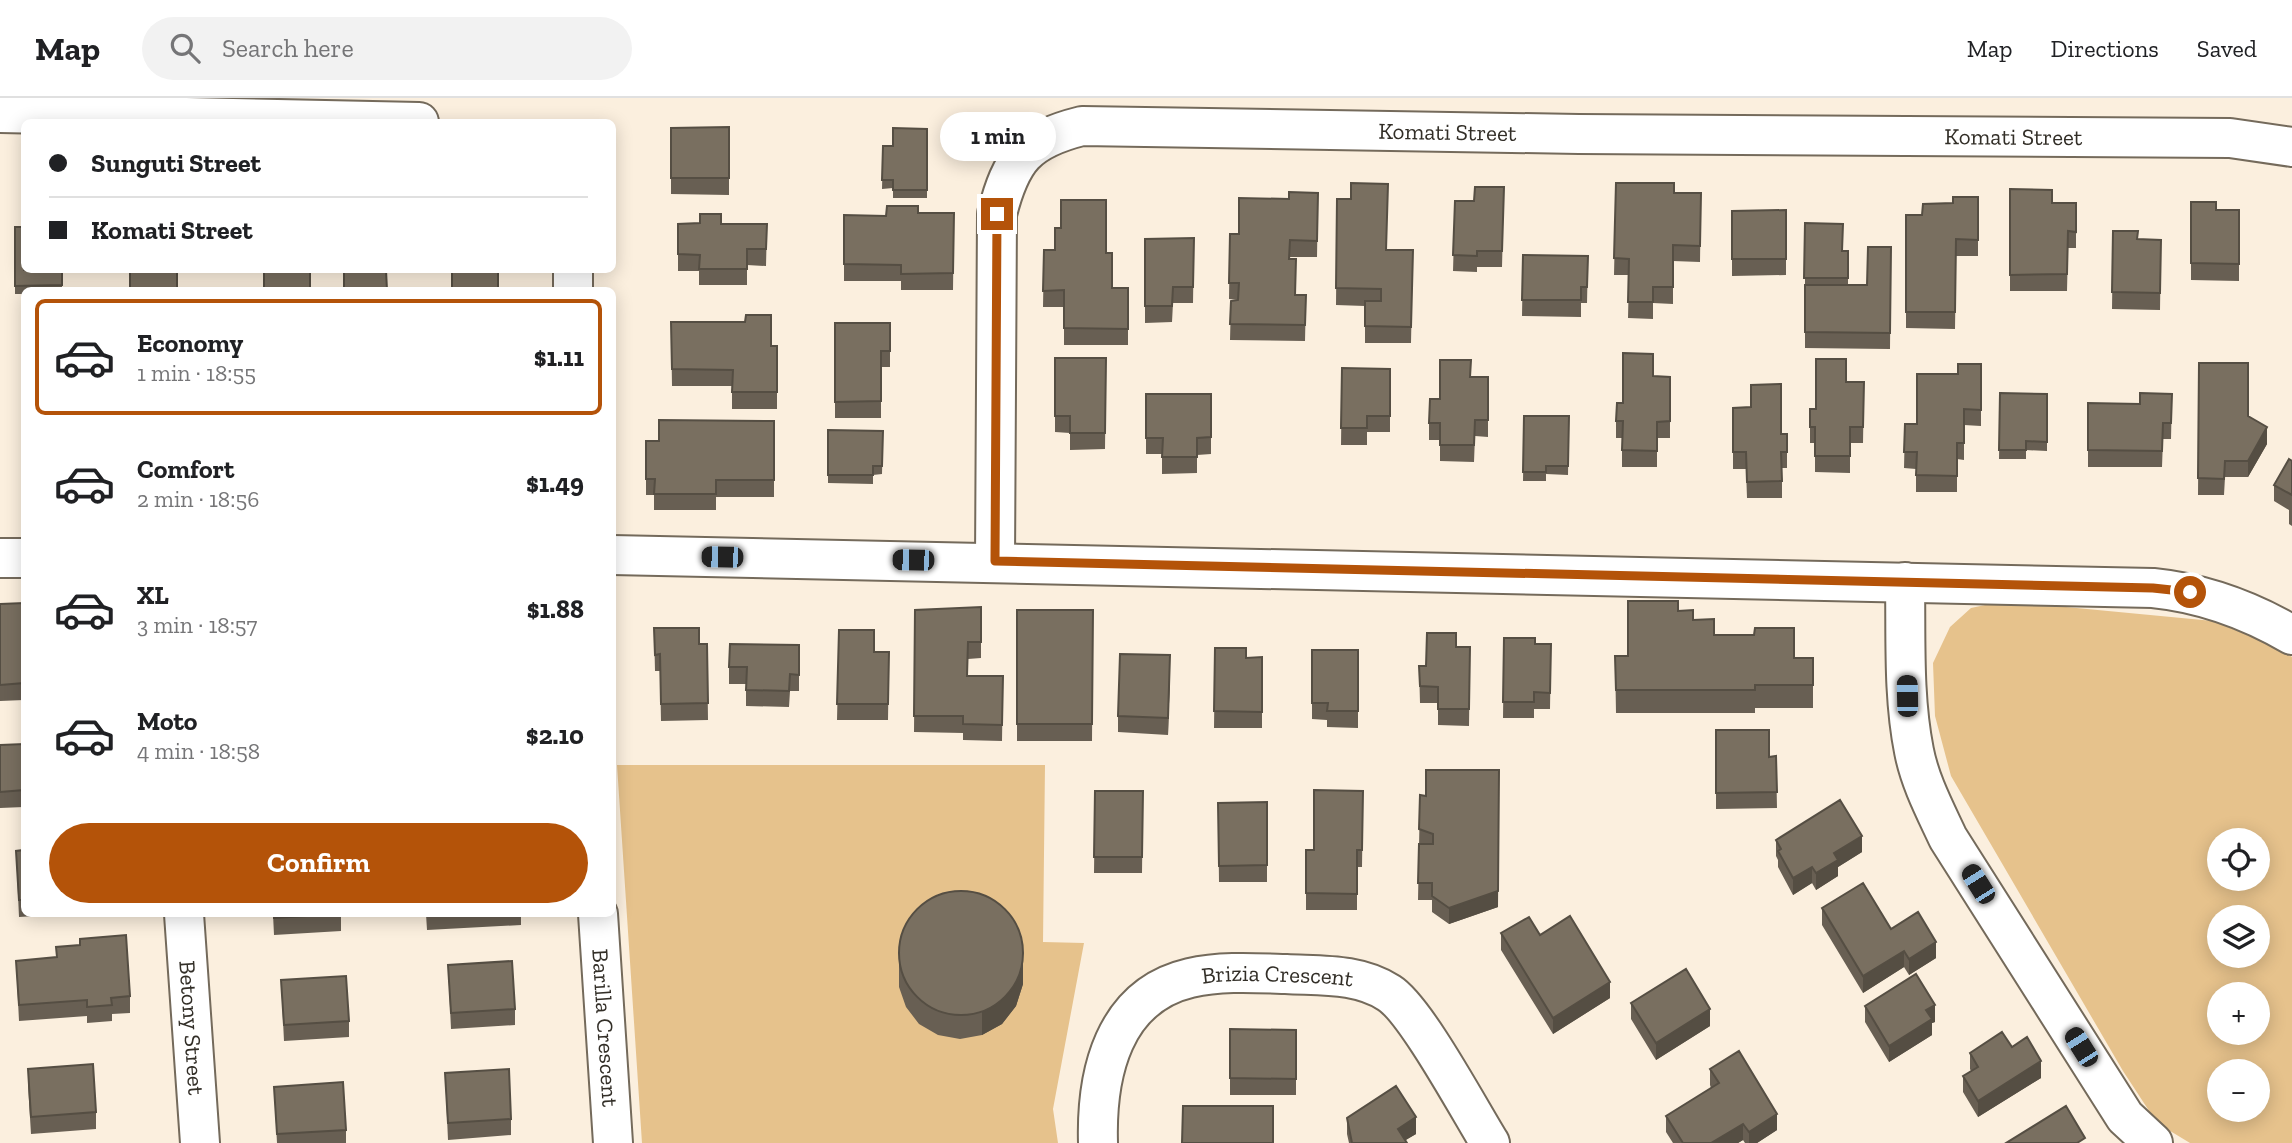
<!DOCTYPE html>
<html lang="en">
<head>
<meta charset="utf-8">
<style>
	:root { --surface:#fff; --page:#f2f2f2; --text:#202124; --muted:#757577; --line:#e0e0e0; --accent:#b45309 }
	body { margin:0; font-family:"Zilla Slab",serif; background:var(--page); color:var(--text); height:100vh; display:flex; flex-direction:column; font-size:26px; white-space:nowrap }
	* { box-sizing:border-box; margin:0 }
	p { font-size:23px; color:var(--muted) }
	.icon { flex:none; width:38px; height:38px; fill:none; stroke:currentColor; stroke-width:2; stroke-linecap:round; stroke-linejoin:round }
	.map { position:relative; flex:1; overflow:hidden }
	.details { position:absolute; left:21px; top:189px; width:595px; height:630px; display:flex; flex-direction:column; background:var(--surface); border-radius:10px; box-shadow:0 4px 18px #0003 }
	.details>* { flex:none }
	.banner { position:absolute; left:21px; top:21px; width:595px; height:154px; border-radius:10px; box-shadow:0 4px 18px #0003; display:grid; align-content:center; height:154px; padding:0 28px; background:var(--surface) }
	.fabs { position:absolute; left:2207px; top:730px; display:grid; gap:14px }
	.fabs a { display:grid; place-items:center; width:63px; height:63px; border-radius:50%; background:var(--surface); box-shadow:0 4px 18px #0003; font-size:35px }
	.end { position:absolute; width:32px; height:32px; margin:-16px; border:9px solid #b45309; background:#fff; box-shadow:0 0 0 4px #fff }
	.from { border-radius:50% }
	.bubble { position:absolute; height:49px; border-radius:24px; background:var(--surface); box-shadow:0 4px 18px #0003; font-size:23px; font-weight:700; line-height:49px; text-align:center }
	.car { position:absolute; width:21px; height:42px; margin:-21px -10px; border-radius:9px; box-shadow:0 0 5px 2px #0007; background:linear-gradient(#222 24%,#8ab4d8 0 40%,#222 0 76%,#8ab4d8 0 86%,#222 0) }
	.banner b { display:flex; align-items:center; gap:24px; height:66px; font-size:26px }
	.banner b+b { border-top:2px solid var(--line) }
	.banner i { width:18px; height:18px; background:var(--text) }
	ul { padding:12px 0 0; list-style:none }
	li { display:flex; align-items:center; gap:21px; height:116px; margin:0 14px 10px; padding:0 14px; border:4px solid transparent; border-radius:10px }
	li div { flex:1 }
	li b { display:block; font-size:26px }
	li em { font-style:normal; font-weight:700 }
	li.selected { border-color:var(--accent) }
	li>.icon { width:63px; height:63px; stroke-width:1.5 }
	.primary-button { display:flex; gap:14px; margin-top:auto; padding:14px 28px }
	.primary-button a { flex:1; height:80px; border-radius:42px; background:var(--accent); color:#fff; font-size:28px; font-weight:700; line-height:80px; text-align:center }
	header { display:flex; align-items:center; gap:42px; box-sizing:border-box; height:98px; padding:0 35px; background:var(--surface); border-bottom:2px solid var(--line) }
	header strong { font-size:33px }
	nav { display:flex; gap:38px; margin-inline-start:auto; font-size:24px }
	.search { width:490px; height:63px; background:var(--page); display:flex; align-items:center; gap:18px; box-sizing:border-box; padding:0 24px; border-radius:38px; color:var(--muted); font-size:26px }
	.map>svg:first-child { display:block }
	.green { fill:#e6c28c; fill-rule:evenodd }
	.lines { fill:none; stroke-linecap:round; stroke-linejoin:round }
	.minor-casing { stroke:#746a5b; stroke-width:42 }
	.minor { stroke:#fff; stroke-width:38 }
	.wall { fill:#685f53 }
	.shaded-wall { fill:#554e43 }
	.building { fill:#796f60; stroke:#554e43; stroke-width:2 }
	.route { stroke:#b45309; stroke-width:9 }
	.labels { text-anchor:middle; stroke-width:7; stroke-linejoin:round; paint-order:stroke }
	.street-label { font-size:23px; fill:#322e27; stroke:#fbefde }
</style>
</head>
<body>
<header>
<strong>Map</strong>
<div class="search"><svg class="icon" aria-label="search" viewBox="0 0 24 24"><circle cx="10" cy="10" r="6"/><path d="M15 15l6 6"/></svg>Search here</div>
<nav><a>Map</a><a>Directions</a><a>Saved</a></nav>
</header>
<div class="map">
<svg width="2292" height="1045" viewBox="0 0 2292 1045">
	<rect width="100%" height="100%" fill="#fbefde"/>
	<path class="green" d="M2004,503L2213,523L2275,548L2292,559V1045H2190L2157,1025L2123,973L1951,678L1935,618L1933,565L1950,529L1971,510ZM2219,742H2258V780H2219ZM2219,819H2258V858H2219ZM2219,896H2258V934H2219ZM2219,973H2258V1012H2219Z
		M617,667H1045L1043,844L1084,845L1053,1011L1058,1045H642Z"/>
	<g class="lines">
		<defs>
			<g id="minor">
				<path d="M0,15L419,24"/>
				<path d="M573,172V192"/>
				<path d="M612,457L2153,490C2203,495 2249,512 2292,537"/>
				<path d="M0,460H24"/>
				<path id="s1" d="M995,463L997,116C1011,61 1026,42 1082,28L1579,36L2230,40L2292,49"/>
				<path d="M1905,484C1906,540 1903,598 1914,653C1920,684 1935,712 1948,740L2125,1019L2153,1045"/>
				<path id="s2" d="M184,816L200,1045"/>
				<path id="s3" d="M598,816L613,1045"/>
				<path id="s4" d="M1098,1045C1096,976 1113,898 1190,880C1221,873 1254,875 1286,876C1321,878 1358,875 1389,895C1416,912 1470,1013 1490,1045"/>
			</g>
		</defs>
		<use href="#minor" class="minor-casing"/>
		<use href="#minor" class="minor"/>
	</g>
	<path class="wall" d="M729,29V97L671,96V30Z
		M927,31V100H893V90L882,91L883,48H893Z
		M1616,85L1674,95H1701L1700,164L1673,163V206L1653,205V221L1628,220L1629,177H1614Z
		M1504,89L1502,169H1477V174L1453,173L1455,103H1474Z
		M2010,91L2052,105H2076V150H2068L2067,193H2010Z
		M1318,95L1317,159H1290L1295,197H1306L1305,243L1230,242L1231,203L1238,202L1229,201L1230,136H1239L1289,101Z
		M1978,99V158H1956L1955,231L1906,230V117H1922L1953,105Z
		M1337,101L1387,152H1413L1411,245H1365V208L1336,207Z
		M2191,104L2216,112H2239V183L2191,182Z
		M1786,112V177L1732,178V113Z
		M918,115H954L953,192H901V183H844V117L886,118Z
		M700,125L767,126L766,168L747,167V187H699V173H678V126Z
		M1805,125L1842,153H1848V187H1867L1891,149L1890,251L1805,250Z
		M15,129L62,172V192H24V196H15Z
		M2113,133L2138,141L2161,142L2160,212L2112,211Z
		M1194,140L1193,205H1173L1172,224L1145,225V141Z
		M1044,152L1106,155L1112,190H1128V247H1064V209H1043Z
		M1523,157L1588,158L1587,205H1581V219L1522,218Z
		M671,224L771,248H777V311H732V288H672Z
		M835,225H890V269H881V320H835Z
		M1055,260H1106L1105,351L1070,352V335L1055,334Z
		M2199,265L2248,318L2267,346L2248,379H2225L2224,397H2198Z
		M1981,266V328L1964,327V362L1957,361V394H1916V371L1904,370L1905,326H1917L1958,276Z
		M1342,270L1390,271V334H1367V347H1341Z
		M1653,278L1670,279V340H1657V369H1622V340H1616V323L1623,305Z
		M1471,279H1488V339L1475,338L1474,364L1440,363V342H1429V325L1440,301Z
		M1846,284H1864L1863,345H1850V375L1815,374V345H1810V329L1816,311Z
		M2000,295L2047,296V353L2026,352V361H1999Z
		M1146,296H1211V356L1197,357V375L1162,376V356H1146Z
		M2172,296L2171,341H2163L2162,369H2088V305L2140,306Z
		M1733,310L1781,336H1787V370H1782V400H1747L1746,371H1733Z
		M1524,318H1569L1568,377L1546,376V383H1523Z
		M774,323V399H716V412H654V397H646V343H659Z
		M828,332L883,333L882,376L873,377V386L828,385Z
		M2292,363V428L2289,426V412L2274,403V387Z
		M24,505V602L0,603V506Z
		M981,509V560L968,561V578H1003L1002,643L963,642V635L914,634L915,512Z
		M1017,512H1093L1092,643H1017Z
		M1678,513L1714,537L1794,560H1813V610H1755V615H1616L1615,558H1628Z
		M654,530L699,546H707L708,622L661,623L660,573H655Z
		M839,532L874,554H889L888,622H837Z
		M1504,540L1535,546H1551L1550,611H1534V620H1503Z
		M799,547V593H790L789,609L746,608V586H729V569Z
		M1456,549H1470L1469,628L1438,627V605H1420L1419,568H1426Z
		M1215,550L1246,560L1262,559V630H1214Z
		M1312,552H1358V630L1327,629V622L1312,621Z
		M1170,574L1168,637L1118,634V618Z
		M1716,632L1769,659L1776,658L1777,710L1716,711Z
		M24,646V709L0,710V647Z
		M1095,693H1143L1142,775H1094Z
		M1363,693L1362,769H1357V812H1306V752H1314Z
		M1420,697L1498,809L1449,826L1432,814V802H1418Z
		M1267,704V784H1219L1218,705Z
		M1776,742L1862,754L1838,769V778L1816,792L1812,785L1793,797L1778,769V762L1776,758Z
		M24,752V816H67L19,819L16,753Z
		M1822,810L1936,860L1909,877L1904,869L1863,895L1822,827Z
		M273,816H341V833L274,837Z
		M426,816H521V827L427,832Z
		M1501,835L1540,837L1610,900L1553,936L1501,852Z
		M56,849L130,898V915L112,916V923L87,925V918L19,923L16,863L56,860Z
		M899,866L1023,886L1016,908L1002,926L982,937L960,941L938,937L919,926L906,909L899,889Z
		M448,867L515,911V927L451,931Z
		M281,882L349,923V939L284,943Z
		M1631,905L1710,928L1656,962L1631,921Z
		M1865,908L1935,924L1932,925V937L1889,964L1865,924Z
		M1230,931L1296,932V997H1230Z
		M2012,949L2041,980L1978,1019L1963,994V978L1971,973L1970,971V955Z
		M28,971L96,1014V1031L31,1036L28,987Z
		M1710,971L1777,1032L1757,1045H1745L1743,1042L1738,1045H1673L1666,1034V1018L1711,990L1710,987Z
		M445,975L511,1021V1037L448,1042Z
		M274,989L346,1032V1045H277Z
		M1347,1020L1416,1036L1405,1042L1407,1045H1349L1347,1036Z"/>
	<path class="shaded-wall" d="M2267,329V346L2248,379V363Z
		M1170,557V574L1168,637V620Z
		M1499,689L1498,809L1449,826V810Z
		M1862,738V754L1838,769V778L1816,792V775L1834,755Z
		M1812,769V785L1793,797V780Z
		M1936,844V860L1909,877V861Z
		M1904,853V869L1863,895V878Z
		M1023,863V886L1016,908L1002,926L982,937V914Z
		M1610,884V900L1553,936V920Z
		M1935,907V924L1932,925V937L1889,964V948L1926,912Z
		M1710,911V928L1656,962V945Z
		M2041,963V980L1978,1019V1003Z
		M1777,1016V1032L1757,1045H1749V1034Z
		M1416,1019V1036L1401,1045L1398,1031Z
		M1743,1026V1042L1738,1045H1711Z"/>
	<path class="building" d="M729,29V80H671V30Z
		M893,30L927,31V92H893V82H882L883,48H893Z
		M1351,85L1388,86L1386,152H1413L1411,229L1365,228V203H1381V191L1336,190L1337,101H1351Z
		M1616,85H1674V95H1701L1700,148L1673,147V189H1653V204H1628L1629,161L1614,160Z
		M1475,89H1504L1502,153H1477V158L1453,157L1455,103H1474Z
		M2010,91L2052,92V105H2076V134L2068,133L2067,176L2010,177Z
		M1289,94L1318,95L1317,143L1290,142L1289,161H1296L1295,197H1306L1305,227L1230,226L1231,203L1238,202L1239,185H1229L1230,136H1239V100L1289,101Z
		M1953,99H1978V142L1956,141L1955,214H1906V117H1922L1923,106L1953,105Z
		M1061,102H1106V155H1112V190H1128V231L1064,230V192L1043,193L1044,152H1055V130H1061Z
		M2191,104H2216V112H2239V166L2191,165Z
		M887,108H918V115H954L953,175L901,176V167L844,166V117L886,118Z
		M1786,112V161H1732V113Z
		M700,116H721V126H767L766,151H747V171H699L700,157L678,156V126L700,125Z
		M1805,125L1843,126L1842,153H1848V180H1804Z
		M15,129H24V172H62V187L15,188Z
		M2113,133H2138L2137,141L2161,142L2160,195L2112,194Z
		M1194,140L1193,189H1173L1172,208H1145V141Z
		M1868,149H1891L1890,235L1805,234V187H1867Z
		M1523,157L1588,158L1587,189H1581V202H1522Z
		M130,172H177V192H130Z
		M264,172H310V192H264Z
		M344,172H386L387,192H344Z
		M452,172H498V192H452Z
		M746,217H771V248H777V294H732L733,272L672,271L671,224H745Z
		M835,225H890V253H881V303L835,304Z
		M1623,255L1653,256V278L1670,279V323L1657,324V353L1622,352L1623,323H1616L1617,305H1623Z
		M1055,260H1106L1105,335H1070V318H1055Z
		M1816,261H1846V284H1864L1863,329H1850V358H1815V329H1810V311H1816Z
		M1440,262H1471L1470,279H1488V322H1475L1474,347H1440V325H1429L1430,301H1440Z
		M2199,265H2248V318L2267,329L2248,363H2225L2224,381L2198,380Z
		M1958,266H1981V312L1964,311V345H1957V378L1916,377L1917,354H1904L1905,326H1917V276H1958Z
		M1342,270L1390,271V318H1367V330H1341Z
		M1781,286V336H1787V354H1781L1782,383L1747,384L1746,354H1733V310L1751,309V287Z
		M2000,295L2047,296V344L2026,343V352H1999Z
		M2140,295L2172,296L2171,325H2163L2162,353L2088,352V305L2140,306Z
		M1146,296H1211V339L1197,340V359H1162L1163,340H1146Z
		M1524,318H1569L1568,368H1546V374H1523Z
		M659,322L774,323V382H716V396H654L655,381H646V343H659Z
		M828,332L883,333L882,368H873V377H828Z
		M2289,361L2292,363V397L2274,387Z
		M1628,503H1678V513L1693,512V522L1714,521V537H1754L1755,530H1794V560H1813V587H1755V592H1616L1615,558H1628Z
		M24,505V585L0,587V506Z
		M981,509V544H968L967,578H1003L1002,627L963,626V618H914L915,512Z
		M1017,512H1093L1092,626H1017Z
		M654,530H699V546H707L708,605L661,606L660,556L655,557Z
		M839,532H874V554H889L888,606H837Z
		M1427,535H1456V549H1470L1469,611H1438V589L1420,588L1419,568H1426Z
		M1504,540H1535V546H1551L1550,595L1534,594V604H1503Z
		M730,546L799,547V577L790,576L789,593L746,592L747,569H729Z
		M1215,550H1246V560L1262,559V614L1214,613Z
		M1312,552H1358V613H1327L1328,605H1312Z
		M1120,556L1170,557L1168,620L1118,618Z
		M1716,632H1769V659L1776,658L1777,694L1716,695Z
		M24,646V692L0,694V647Z
		M1426,672H1499L1498,793L1449,810L1432,798V785H1418L1419,746H1433V736L1419,731L1420,697L1426,698Z
		M1314,692L1363,693L1362,752H1357V796L1306,795V752H1314Z
		M1095,693H1143L1142,759H1094Z
		M1840,702L1862,738L1834,755L1838,762L1816,775L1812,769L1793,780L1778,753L1781,751L1776,742Z
		M1267,704V767L1219,768L1218,705Z
		M24,752V802H19L16,753Z
		M1863,785L1891,831L1918,814L1936,844L1909,861L1904,853L1863,878L1822,810Z
		M899 855a62 62 0 1 1 124 0a62 62 0 1 1-124 0Z
		M274,816H341L274,820Z
		M1570,818L1610,884L1553,920L1501,835L1529,819L1540,837Z
		M126,837L130,898L111,900L112,907L87,909V902L19,907L16,863L57,859L56,849L80,847V841Z
		M512,863L515,911L451,915L448,867Z
		M1686,871L1710,911L1656,945L1631,905Z
		M1916,876L1935,907L1926,912L1932,921L1889,948L1865,908Z
		M346,878L349,923L284,927L281,882Z
		M1230,931L1296,932V981L1230,980Z
		M2002,934L2012,949L2027,939L2041,963L1978,1003L1963,978L1978,969L1970,955Z
		M1739,953L1777,1016L1749,1034L1743,1026L1711,1045H1683L1666,1018L1719,985L1710,971Z
		M93,966L96,1014L31,1019L28,971Z
		M509,971L511,1021L448,1025L445,975Z
		M343,984L346,1032L277,1036L274,989Z
		M1396,988L1416,1019L1398,1031L1407,1045H1352L1347,1020Z
		M1183,1008H1273V1045H1182Z
		M2066,1008L2085,1040L2077,1045H2006Z"/>
	<g class="lines">
		<path class="route" d="M997,116L995,463L2153,490L2190,494"/>
	</g>
	<g class="labels">
		<g class="street-label">
			<text dy="8" stroke="none"><textPath href="#s1" startOffset="844">Komati Street</textPath></text>
			<text dy="8" stroke="none"><textPath href="#s1" startOffset="1410">Komati Street</textPath></text>
			<text dy="8" stroke="none"><textPath href="#s4" startOffset="294">Brizia Crescent</textPath></text>
			<text dy="8" stroke="none"><textPath href="#s2" startOffset="114">Betony Street</textPath></text>
			<text dy="8" stroke="none"><textPath href="#s3" startOffset="114">Barilla Crescent</textPath></text>
		</g>
	</g>
</svg>
<div class="fabs">
<a><svg class="icon" aria-label="locate" viewBox="0 0 24 24"><circle cx="12" cy="12" r="6"/><path d="M12 2v4M12 18v4M2 12h4M18 12h4"/></svg></a>
<a><svg class="icon" aria-label="layers" viewBox="0 0 24 24"><path d="M12 4l9 5-9 5-9-5zM3 14l9 5 9-5"/></svg></a>
<a>+</a>
<a>−</a>
</div>
<i class="end from" style="left:2190px;top:494px"></i>
<i class="end" style="left:997px;top:116px"></i>
<div class="bubble" style="left:940px;top:14px;width:116px">1 min</div>
<i class="car" style="left:722px;top:459px;rotate:271deg"></i>
<i class="car" style="left:913px;top:462px;rotate:271deg"></i>
<i class="car" style="left:1907px;top:598px;rotate:359deg"></i>
<i class="car" style="left:1978px;top:786px;rotate:328deg"></i>
<i class="car" style="left:2081px;top:949px;rotate:328deg"></i>
<div class="banner">
<b><i class="from"></i>Sunguti Street</b>
<b><i></i>Komati Street</b>
</div>
<section class="details">
<ul>
<li class="selected"><svg class="icon" aria-label="car" viewBox="0 0 24 24"><path d="M5 17H2v-5l4-1 3-4h7l3 4 3 1v5h-3M9 17h6M6 11h13"/><circle cx="7" cy="17" r="2"/><circle cx="17" cy="17" r="2"/></svg><div><b>Economy</b><p>1 min · 18:55</p></div><em>$1.11</em></li>
<li><svg class="icon" aria-label="car" viewBox="0 0 24 24"><path d="M5 17H2v-5l4-1 3-4h7l3 4 3 1v5h-3M9 17h6M6 11h13"/><circle cx="7" cy="17" r="2"/><circle cx="17" cy="17" r="2"/></svg><div><b>Comfort</b><p>2 min · 18:56</p></div><em>$1.49</em></li>
<li><svg class="icon" aria-label="car" viewBox="0 0 24 24"><path d="M5 17H2v-5l4-1 3-4h7l3 4 3 1v5h-3M9 17h6M6 11h13"/><circle cx="7" cy="17" r="2"/><circle cx="17" cy="17" r="2"/></svg><div><b>XL</b><p>3 min · 18:57</p></div><em>$1.88</em></li>
<li><svg class="icon" aria-label="car" viewBox="0 0 24 24"><path d="M5 17H2v-5l4-1 3-4h7l3 4 3 1v5h-3M9 17h6M6 11h13"/><circle cx="7" cy="17" r="2"/><circle cx="17" cy="17" r="2"/></svg><div><b>Moto</b><p>4 min · 18:58</p></div><em>$2.10</em></li>
</ul>
<div class="primary-button"><a>Confirm</a></div>
</section>
</div>
</body>
</html>
